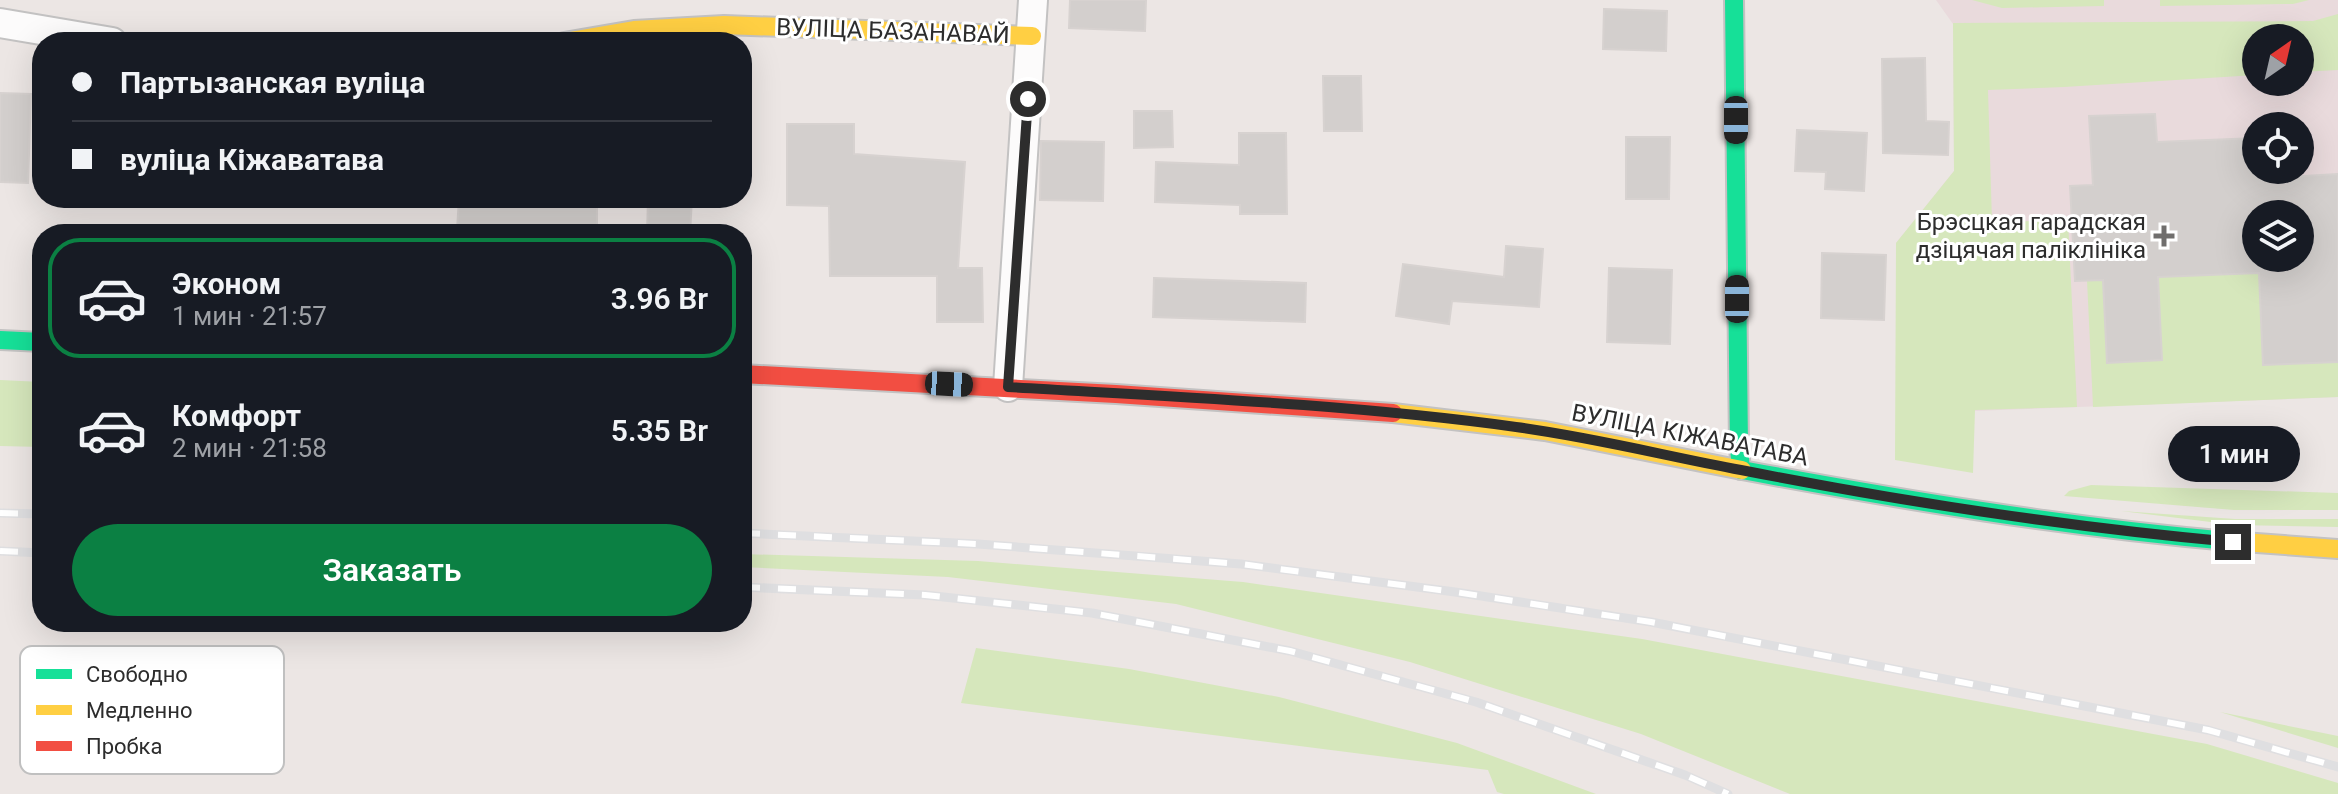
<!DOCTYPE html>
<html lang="ru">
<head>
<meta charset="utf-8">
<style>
	:root { --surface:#171b24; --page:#20242c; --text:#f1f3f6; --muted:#9ea1a6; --line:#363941; --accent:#0b8043 }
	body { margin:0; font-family:Roboto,sans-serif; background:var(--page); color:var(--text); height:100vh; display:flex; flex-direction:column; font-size:30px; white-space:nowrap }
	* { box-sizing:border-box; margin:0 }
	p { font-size:26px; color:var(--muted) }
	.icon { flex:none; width:44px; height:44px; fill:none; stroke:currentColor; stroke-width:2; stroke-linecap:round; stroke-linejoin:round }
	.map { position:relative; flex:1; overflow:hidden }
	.side { position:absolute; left:32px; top:224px; width:720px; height:408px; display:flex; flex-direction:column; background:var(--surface); border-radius:32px; box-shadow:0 8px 32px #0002 }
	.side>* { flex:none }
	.guide { position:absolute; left:32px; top:32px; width:720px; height:176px; border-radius:32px; box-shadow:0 8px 32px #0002; display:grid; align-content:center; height:176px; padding:0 40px; background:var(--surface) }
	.needle { width:52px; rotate:34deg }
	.controls { position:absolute; left:2242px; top:24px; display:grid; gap:16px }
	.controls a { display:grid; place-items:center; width:72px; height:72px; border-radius:50%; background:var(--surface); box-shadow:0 8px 32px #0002; font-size:40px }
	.end { position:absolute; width:36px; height:36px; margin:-18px; border:10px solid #2d2d2d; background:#fff; box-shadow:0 0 0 4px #fff }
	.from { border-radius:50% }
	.bubble { position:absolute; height:56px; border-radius:28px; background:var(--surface); box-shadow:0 8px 32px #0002; font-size:26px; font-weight:600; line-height:56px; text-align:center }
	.car { position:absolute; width:24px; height:48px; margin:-24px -12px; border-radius:10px; box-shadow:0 0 6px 2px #0007; background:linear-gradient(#222 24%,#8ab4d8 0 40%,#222 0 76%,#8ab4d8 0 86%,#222 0) }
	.guide b { display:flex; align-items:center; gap:28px; height:76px; font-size:30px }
	.guide b+b { border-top:2px solid var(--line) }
	.guide i { width:20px; height:20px; background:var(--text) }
	ul { padding:14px 0 0; list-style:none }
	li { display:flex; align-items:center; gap:24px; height:120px; margin:0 16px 12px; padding:0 24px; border:4px solid transparent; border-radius:32px }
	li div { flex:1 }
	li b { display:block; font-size:30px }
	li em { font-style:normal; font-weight:600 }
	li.on { border-color:var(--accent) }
	li>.icon { width:72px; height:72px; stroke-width:1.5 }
	.cta { display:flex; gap:16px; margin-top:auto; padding:16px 40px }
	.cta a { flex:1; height:92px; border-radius:48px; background:var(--accent); color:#fff; font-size:32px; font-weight:600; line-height:92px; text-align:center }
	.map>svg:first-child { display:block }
	.medical { fill:#e9dadc; fill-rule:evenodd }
	.green { fill:#d6e7bc }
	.building { fill:#d3cfcd; stroke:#d7d2d0; stroke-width:2; fill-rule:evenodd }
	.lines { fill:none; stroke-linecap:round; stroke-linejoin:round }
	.street-casing { stroke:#c3c2c2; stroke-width:32 }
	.fast-casing { stroke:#c3c2c2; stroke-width:22 }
	.slow-casing { stroke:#c3c2c2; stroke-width:22 }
	.jam-casing { stroke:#c3c2c2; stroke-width:22 }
	.street { stroke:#fcfbfb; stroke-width:28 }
	.fast { stroke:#16e098; stroke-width:18 }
	.slow { stroke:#ffcf43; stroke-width:18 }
	.jam { stroke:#f24e42; stroke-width:18 }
	.rail-casing { stroke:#dfdfe1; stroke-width:9 }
	.rail { stroke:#fff; stroke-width:6; stroke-dasharray:18; stroke-linecap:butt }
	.route { stroke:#2d2d2d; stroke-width:10 }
	.poi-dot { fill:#706e6d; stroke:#fff; stroke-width:3 }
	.labels { text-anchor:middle; stroke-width:6; stroke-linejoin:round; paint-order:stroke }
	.street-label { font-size:24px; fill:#2d2d2d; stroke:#fff }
	.poi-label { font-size:24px; fill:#2d2d2d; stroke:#fff; text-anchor:end }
	.key { fill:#fff; stroke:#c0c0c0; stroke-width:2 }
	.key-label { font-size:22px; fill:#2d2d2d }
</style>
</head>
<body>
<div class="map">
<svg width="2338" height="794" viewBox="0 0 2338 794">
	<rect width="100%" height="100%" fill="#ece6e4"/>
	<path class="medical" d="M1936,0H2338V397L1974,411L1896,243L1954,171L1953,24ZM2256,38H2300V82H2256ZM2256,126H2300V170H2256ZM2256,214H2300V258H2256Z"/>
	<path class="green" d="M1972,0H2104V6L2002,8Z
		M2160,0H2309L2293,4L2160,6Z
		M2338,14V70L2300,72V38H2256V75L2064,87L1988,90L1992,222L2068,220L2077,407L1975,410L1973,473L1895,460L1896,243L1954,171L1953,23L2313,21Z
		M2259,273L2338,362V397L2093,407L2087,280L2103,279L2107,363L2162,360L2158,277Z
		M0,380L42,382V447L0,446Z
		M2091,485L2338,493V510H2234L2064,496L2069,491Z
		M2121,511L2235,519H2338V527L2235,525Z
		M742,554L978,561L1243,582L1642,639L2207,744L2338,783V794H1790L1641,734L1410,662L1176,604L948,577L742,567Z
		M976,648L1129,669L1279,697L1457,743L1596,794H1504L1497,792L1488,770L961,703Z
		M2220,712L2338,736V748Z"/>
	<path class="building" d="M1070,0H1146L1145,31L1069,28Z
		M1604,9L1667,11L1666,51L1603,49Z
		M1925,58L1926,121L1949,122L1948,155L1883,153L1882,59Z
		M1323,76H1361L1362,131H1324Z
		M0,93L31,94L28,183L0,182Z
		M1134,111H1172L1173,147L1134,148Z
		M2155,114L2157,142L2256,138V170H2284L2285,177L2338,174V362L2263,365L2259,273L2158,277L2162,360L2107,363L2103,280L2075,281L2070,186L2093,185L2089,116ZM2256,214H2300V258H2256Z
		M787,124H854V154L965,162L958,268H982L983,322H937V276H830L829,206L787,205Z
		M1797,130L1867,133L1864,191L1825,189L1826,172L1795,171Z
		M1239,133H1286L1287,214H1240V205L1155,202L1156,162L1239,165Z
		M1626,137H1670L1669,199H1626Z
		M1041,141L1104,142L1103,201L1040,200Z
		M459,198H597V234H533L457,230Z
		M648,198H692L690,234H647Z
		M1506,246L1543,249L1539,307L1452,301L1449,324L1396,316L1403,264L1504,277Z
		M1822,253L1886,255L1884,320L1821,318Z
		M1609,268L1672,270L1670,344L1607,342Z
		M1154,278L1306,283L1305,322L1153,317Z"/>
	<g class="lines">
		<defs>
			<path id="street" d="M0,23L112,42
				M1008,387L1033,0"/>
			<path id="fast" d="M1734,0L1739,448L1741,470
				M0,340L42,342
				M1742,470C1903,500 2066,527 2229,541"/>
			<path id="slow" d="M564,42L634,30L724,25L1032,36
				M1393,413L1545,431L1742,470
				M2229,541L2338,549"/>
			<path id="jam" d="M742,374L1116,394L1393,413"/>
		</defs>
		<use href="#street" class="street-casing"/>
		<use href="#fast" class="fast-casing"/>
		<use href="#slow" class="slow-casing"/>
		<use href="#jam" class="jam-casing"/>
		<use href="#street" class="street"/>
		<use href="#fast" class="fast"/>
		<use href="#slow" class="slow"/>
		<use href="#jam" class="jam"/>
		<defs>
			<path id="rail" d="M0,513L42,514
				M742,533L978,544L1241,564L1455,592L1651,622L2208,730L2338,767
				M0,551L42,553
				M742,587L925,595L1092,613L1290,651L1476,702L1685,775L1728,794"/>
		</defs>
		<use href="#rail" class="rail-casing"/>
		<use href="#rail" class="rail"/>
	</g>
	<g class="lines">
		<path class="route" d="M1028,99L1008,387C1177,397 1348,404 1516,427C1592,437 1666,456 1741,470C1904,502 2068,527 2233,542"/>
	</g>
	<path class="poi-dot" d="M2160 224h8v8h8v8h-8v8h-8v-8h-8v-8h8z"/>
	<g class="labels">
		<g class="street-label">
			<text transform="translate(893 31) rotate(2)" y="8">ВУЛІЦА БАЗАНАВАЙ</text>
			<text transform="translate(1690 435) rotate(11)" y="8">ВУЛІЦА КІЖАВАТАВА</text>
		</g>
		<g class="poi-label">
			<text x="2146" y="230">Брэсцкая гарадская<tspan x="2146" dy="28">дзіцячая паліклініка</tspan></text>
		</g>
	</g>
	<rect x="20" y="646" width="264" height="128" rx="12" class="key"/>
	<rect x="36" y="669" width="36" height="10" fill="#16e098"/>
	<rect x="36" y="705" width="36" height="10" fill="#ffcf43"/>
	<rect x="36" y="741" width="36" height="10" fill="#f24e42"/>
	<g class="key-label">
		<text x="86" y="682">Свободно</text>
		<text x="86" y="718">Медленно</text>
		<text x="86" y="754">Пробка</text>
	</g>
</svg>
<div class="controls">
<a><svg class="needle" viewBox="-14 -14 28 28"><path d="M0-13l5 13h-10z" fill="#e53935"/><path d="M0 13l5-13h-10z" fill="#9ea1a6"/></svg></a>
<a><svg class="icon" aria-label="locate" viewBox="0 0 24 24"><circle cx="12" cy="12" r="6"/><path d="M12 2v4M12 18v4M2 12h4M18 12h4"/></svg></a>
<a><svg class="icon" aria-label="layers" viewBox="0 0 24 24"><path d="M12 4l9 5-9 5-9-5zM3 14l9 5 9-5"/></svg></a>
</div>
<i class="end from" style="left:1028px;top:99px"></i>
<i class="end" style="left:2233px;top:542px"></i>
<div class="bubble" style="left:2168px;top:426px;width:132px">1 мин</div>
<i class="car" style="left:1736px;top:120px;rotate:180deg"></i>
<i class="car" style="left:1737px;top:299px;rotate:0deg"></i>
<i class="car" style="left:949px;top:384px;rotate:93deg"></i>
<div class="guide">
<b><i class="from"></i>Партызанская вуліца</b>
<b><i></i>вуліца Кіжаватава</b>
</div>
<section class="side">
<ul>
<li class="on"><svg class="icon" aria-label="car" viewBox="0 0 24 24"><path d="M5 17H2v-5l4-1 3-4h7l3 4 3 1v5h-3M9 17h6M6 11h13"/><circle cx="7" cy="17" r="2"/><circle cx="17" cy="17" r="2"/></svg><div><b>Эконом</b><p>1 мин · 21:57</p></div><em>3.96 Br</em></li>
<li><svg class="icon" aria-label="car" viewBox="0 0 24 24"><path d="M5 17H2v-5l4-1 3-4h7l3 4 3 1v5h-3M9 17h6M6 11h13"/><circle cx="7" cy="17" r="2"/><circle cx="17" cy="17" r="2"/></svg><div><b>Комфорт</b><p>2 мин · 21:58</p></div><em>5.35 Br</em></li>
</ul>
<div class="cta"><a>Заказать</a></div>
</section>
</div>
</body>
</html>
